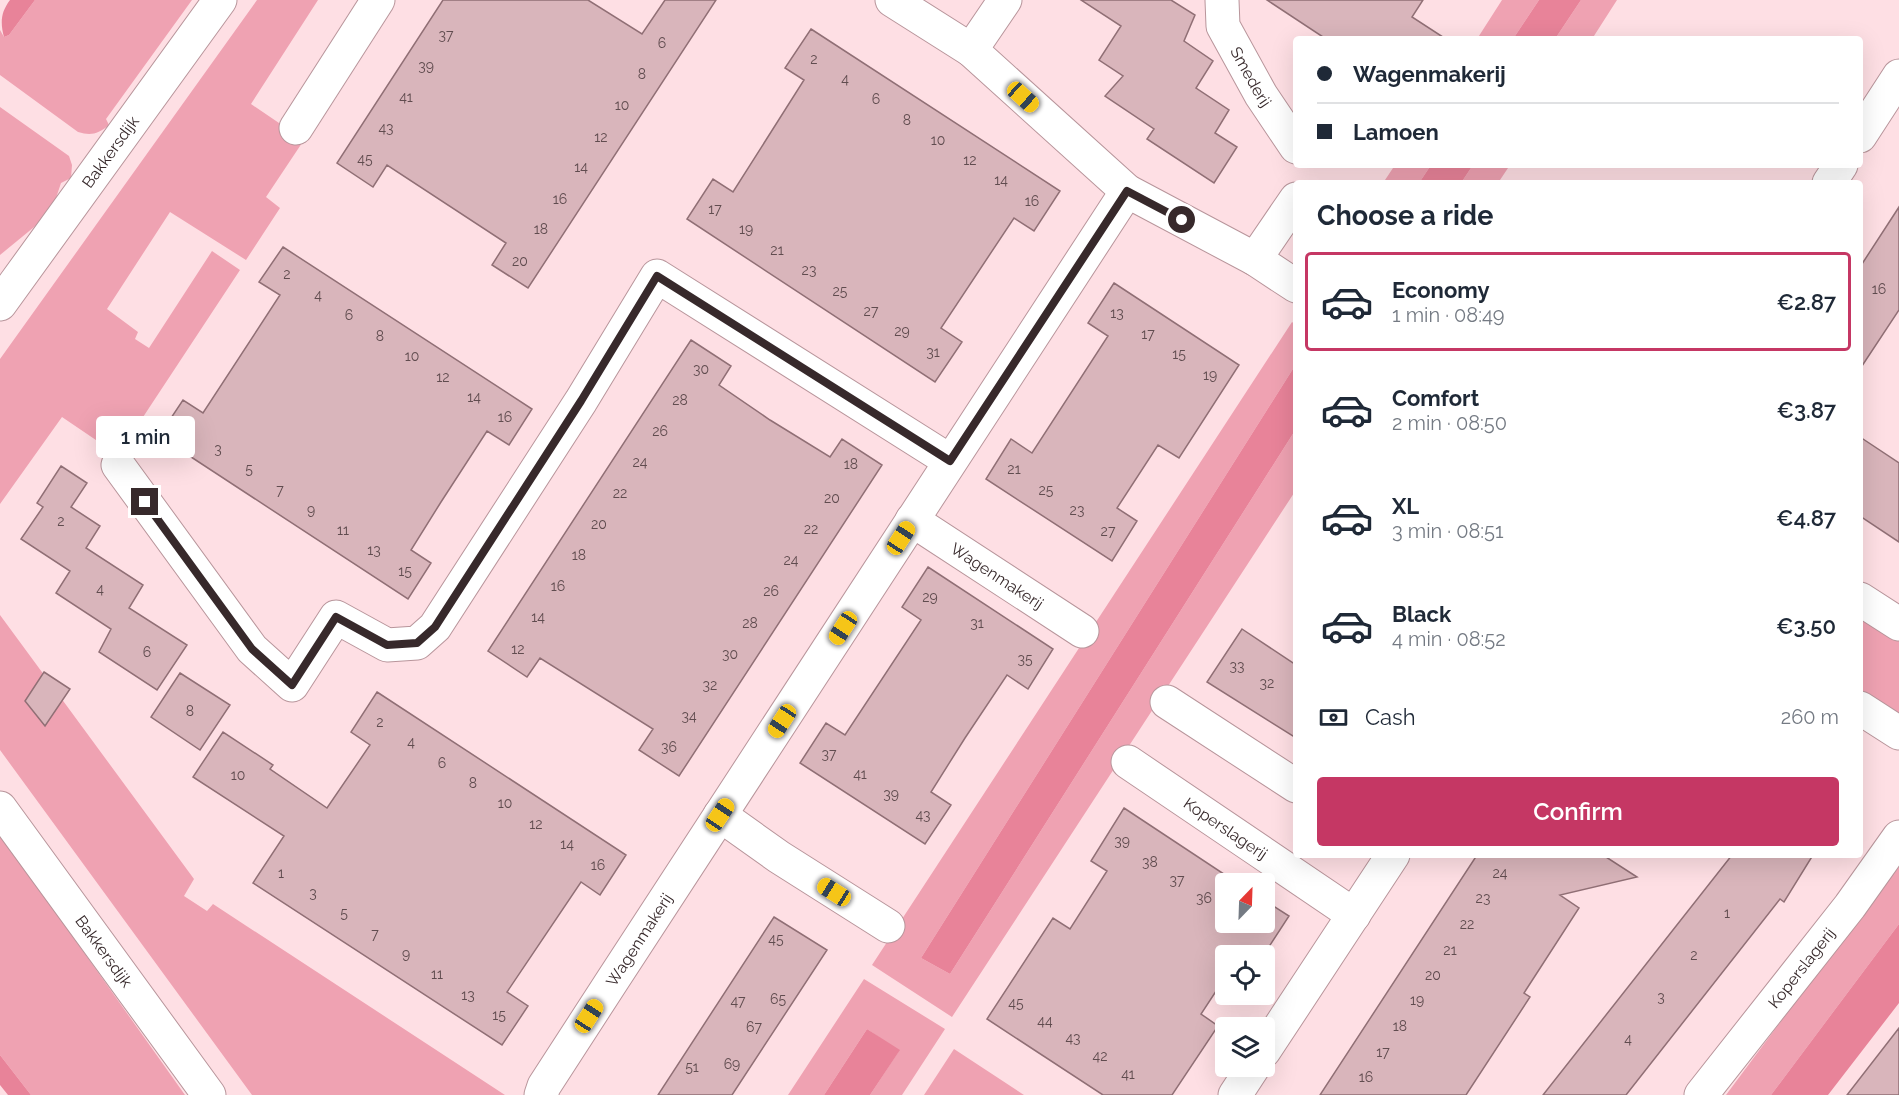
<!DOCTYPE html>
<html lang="en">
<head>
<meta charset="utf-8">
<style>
	:root { --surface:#fff; --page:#f6f6f7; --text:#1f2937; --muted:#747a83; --line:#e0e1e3; --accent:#c53764 }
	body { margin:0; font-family:Raleway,sans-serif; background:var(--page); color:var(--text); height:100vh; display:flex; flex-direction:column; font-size:22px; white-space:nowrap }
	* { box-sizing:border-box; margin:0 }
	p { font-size:20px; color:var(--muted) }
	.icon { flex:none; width:33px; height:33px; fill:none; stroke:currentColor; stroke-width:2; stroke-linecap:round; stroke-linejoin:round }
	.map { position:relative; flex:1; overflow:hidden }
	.details { position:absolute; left:1293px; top:180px; width:570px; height:678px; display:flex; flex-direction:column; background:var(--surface); border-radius:6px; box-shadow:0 6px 24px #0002 }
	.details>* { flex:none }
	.hud { position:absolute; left:1293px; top:36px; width:570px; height:132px; border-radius:6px; box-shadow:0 6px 24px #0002; display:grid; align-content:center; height:132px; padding:0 24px; background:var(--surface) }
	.needle { width:39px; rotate:23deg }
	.controls { position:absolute; left:1215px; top:873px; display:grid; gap:12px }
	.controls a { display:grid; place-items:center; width:60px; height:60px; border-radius:6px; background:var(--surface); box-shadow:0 6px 24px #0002; font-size:30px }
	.end { position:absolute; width:27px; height:27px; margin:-14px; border:8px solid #37292b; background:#fff; box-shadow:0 0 0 3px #fff }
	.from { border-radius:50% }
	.bubble { position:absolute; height:42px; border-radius:6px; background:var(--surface); box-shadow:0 6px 24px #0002; font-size:20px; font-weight:600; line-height:42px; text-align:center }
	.car { position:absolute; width:18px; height:36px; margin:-18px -9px; border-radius:8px; box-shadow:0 0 4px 2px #0007; background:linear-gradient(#f5c518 24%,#345 0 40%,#f5c518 0 76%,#345 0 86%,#f5c518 0) }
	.hud b { display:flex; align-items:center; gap:21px; height:57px; font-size:22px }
	.hud b+b { border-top:2px solid var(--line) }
	.hud i { width:15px; height:15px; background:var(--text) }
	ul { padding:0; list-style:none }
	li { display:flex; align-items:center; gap:18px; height:99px; margin:0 12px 9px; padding:0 12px; border:3px solid transparent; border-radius:6px }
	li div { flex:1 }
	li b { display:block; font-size:22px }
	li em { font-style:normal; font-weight:600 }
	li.on { border-color:var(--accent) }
	li>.icon { width:54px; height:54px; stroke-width:1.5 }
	h2 { padding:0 24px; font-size:27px; line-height:72px }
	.pay { display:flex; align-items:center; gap:15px; height:66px; padding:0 24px; font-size:22px }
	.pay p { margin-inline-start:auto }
	.button { display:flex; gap:12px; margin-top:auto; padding:12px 24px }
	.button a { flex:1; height:69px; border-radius:6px; background:var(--accent); color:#fff; font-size:24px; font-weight:600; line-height:69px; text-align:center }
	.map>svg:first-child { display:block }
	.green { fill:#efa2b2 }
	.water { fill:#e88399 }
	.building { fill:#d9b5bb; stroke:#906f75; stroke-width:1.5 }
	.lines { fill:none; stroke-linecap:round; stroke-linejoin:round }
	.street-casing { stroke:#b8959b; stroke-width:35 }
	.street { stroke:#fff; stroke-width:33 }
	.route { stroke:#37292b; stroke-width:8 }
	.labels { text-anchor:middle; stroke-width:4.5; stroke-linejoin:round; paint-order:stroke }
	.number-label { font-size:14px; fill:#604c4f }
	.street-label { font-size:16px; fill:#37292b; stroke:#fff }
</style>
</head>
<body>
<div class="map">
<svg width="1899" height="1095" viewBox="0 0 1899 1095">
	<rect width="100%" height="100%" fill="#fedfe4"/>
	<path class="green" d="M35,0H192L106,119L109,125C98,134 91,136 78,132L0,75V30L4,37L9,35Z
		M257,0H318L251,104L304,140L266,197L280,208L246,260L170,212L107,309L138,332L135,339L149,348L212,251L240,270L118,455L62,417L0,504V359Z
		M1502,0H1539L1513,39H1477Z
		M1581,0H1617L1592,39H1555Z
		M0,107L69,156L72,165L71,178L61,183L55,201L39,223L0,255Z
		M1395,165H1431L1419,183H1383Z
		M1473,165H1510L1498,183H1461Z
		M1292,322L1296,325V364L921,958L950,974L1296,429V490L952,1017L872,965Z
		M1860,613L1899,638V722L1860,697Z
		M0,615L194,879L184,896L207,911L213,904L505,1095H252L0,750Z
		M0,834L185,1095H31L0,1055Z
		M1899,863V924L1771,1095H1726Z
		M864,979L945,1029L902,1095H870L899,1051L867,1029L824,1095H788Z
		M954,1049L1024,1095H924Z"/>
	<path class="water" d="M10,0H35L9,35L4,37C0,22 1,12 10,0Z
		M1539,0H1581L1555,39H1513Z
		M1431,165H1473L1461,183H1419Z
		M1296,364V429L950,974L921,958Z
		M1899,924V1003L1828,1095H1771Z
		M867,1029L900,1050L870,1095H824Z
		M0,1055L31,1095H8L0,1085Z"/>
	<path class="building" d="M443,0H588L642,34L665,0H716L528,288L492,265L506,243L387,165L373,187L337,163Z
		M1081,0H1171L1195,15L1184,41L1213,61L1196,88L1229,110L1215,133L1237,147L1214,183L1147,139L1154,129L1105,96L1123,76L1099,60L1121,26Z
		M1267,0H1423L1412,17L1446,39H1326Z
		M811,29L1060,191L1034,231L1014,218L941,328L962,342L935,382L687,219L713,179L733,192L804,80L785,68Z
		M1899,207V310L1860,369V267Z
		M283,247L532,409L509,445L487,431L441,502L411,550L431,563L408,599L159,436L183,400L203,413L280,295L259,282Z
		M1114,283L1239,365L1179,458L1158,445L1117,508L1137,521L1112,561L986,479L1011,439L1032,453L1108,336L1088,323Z
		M691,340L731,366L719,385L770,420L830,457L842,439L882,465L679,776L639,750L653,729L540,658L527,677L488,651Z
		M1860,437L1899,463V542L1860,516Z
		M61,466L87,483L71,507L100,526L86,548L143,585L129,608L187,645L157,690L99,652L111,629L56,593L70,571L21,539L43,507L37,503Z
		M928,567L1053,649L1028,689L1007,675L965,738L931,792L951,805L925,844L800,763L826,723L845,735L921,620L902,607Z
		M1242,629L1296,665V738L1207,682Z
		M44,672L70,689L45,726L25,701Z
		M180,673L230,705L200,750L151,717Z
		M377,692L626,855L600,895L581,882L507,992L528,1006L502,1045L253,883L284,836L193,777L223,732L273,765L270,769L327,808L370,745L351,732Z
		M1124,808L1239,884H1226V922H1264V900L1289,916L1263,956H1226V976L1201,1014L1218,1026L1172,1095H1103L987,1019L1053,918L1070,929L1107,871L1091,861Z
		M1477,855H1603L1637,877L1560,895L1579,908L1524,993L1530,997L1466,1095H1320Z
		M1732,855H1813L1784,902L1780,899L1626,1095H1543Z
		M774,917L827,950L732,1095H658Z
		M1899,1028V1095H1847Z"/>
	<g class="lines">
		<defs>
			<g id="street">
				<path d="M892,0L971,50L1127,191L1255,259L1296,286"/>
				<path id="s1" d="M1222,0L1223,26L1261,95L1296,147"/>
				<path d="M971,50L1005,0"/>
				<path d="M296,128L378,0"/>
				<path d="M1860,136L1899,76"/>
				<path d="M1829,183L1841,165"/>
				<path d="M1255,259L1296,199"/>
				<path id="s2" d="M0,304L220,0"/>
				<path d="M118,465L252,649L292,685L336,617L387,645L417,643L435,627L581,401L657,276L950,461"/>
				<path id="s3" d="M912,520L1082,631"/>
				<path d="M1860,599L1899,624"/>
				<path d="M1167,702L1296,786"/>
				<path d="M1860,708L1899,733"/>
				<path id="s4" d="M1128,762L1354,915"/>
				<path id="s5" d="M0,808L209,1095"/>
				<path d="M720,815L779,857L888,926"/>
				<path d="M1264,1051L1393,855"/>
				<path id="s6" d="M541,1095L544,1086L612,981L1127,191"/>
				<path d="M1235,1095L1254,1066"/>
				<path id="s7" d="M1701,1095L1850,906L1899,837"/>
			</g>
		</defs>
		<use href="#street" class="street-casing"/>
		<use href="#street" class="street"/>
	</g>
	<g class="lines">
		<path class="route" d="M145,502L252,649L292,685L336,617L387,645L417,643L435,627L581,401L657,276L950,461L1127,191L1182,220"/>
	</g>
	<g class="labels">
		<g class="number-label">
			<text x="446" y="40">37</text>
			<text x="662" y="48">6</text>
			<text x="814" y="64">2</text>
			<text x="426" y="71">39</text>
			<text x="642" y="79">8</text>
			<text x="845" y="84">4</text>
			<text x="406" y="102">41</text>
			<text x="876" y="104">6</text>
			<text x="622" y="110">10</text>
			<text x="907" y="125">8</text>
			<text x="386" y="133">43</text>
			<text x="601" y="142">12</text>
			<text x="938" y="145">10</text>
			<text x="365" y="164">45</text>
			<text x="970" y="165">12</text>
			<text x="581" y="172">14</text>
			<text x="1001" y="185">14</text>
			<text x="560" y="204">16</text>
			<text x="1032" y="206">16</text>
			<text x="715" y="214">17</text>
			<text x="541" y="234">18</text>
			<text x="746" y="234">19</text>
			<text x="777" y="255">21</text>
			<text x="520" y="266">20</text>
			<text x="809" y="275">23</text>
			<text x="287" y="279">2</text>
			<text x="1879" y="294">16</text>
			<text x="840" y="296">25</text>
			<text x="318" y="300">4</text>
			<text x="871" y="316">27</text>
			<text x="1117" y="318">13</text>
			<text x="349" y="320">6</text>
			<text x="902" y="336">29</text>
			<text x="1148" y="339">17</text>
			<text x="380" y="341">8</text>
			<text x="933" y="357">31</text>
			<text x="1179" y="359">15</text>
			<text x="412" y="361">10</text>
			<text x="701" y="374">30</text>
			<text x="1210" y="380">19</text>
			<text x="443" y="382">12</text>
			<text x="474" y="402">14</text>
			<text x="680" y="405">28</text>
			<text x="505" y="422">16</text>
			<text x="660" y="436">26</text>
			<text x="218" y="454">3</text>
			<text x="640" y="467">24</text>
			<text x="851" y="469">18</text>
			<text x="249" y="474">5</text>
			<text x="1014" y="474">21</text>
			<text x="280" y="495">7</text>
			<text x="1046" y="495">25</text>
			<text x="620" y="498">22</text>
			<text x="832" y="503">20</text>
			<text x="311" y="515">9</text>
			<text x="1077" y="515">23</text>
			<text x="61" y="526">2</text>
			<text x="599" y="529">20</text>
			<text x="811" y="534">22</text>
			<text x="343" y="535">11</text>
			<text x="1108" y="536">27</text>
			<text x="374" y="555">13</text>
			<text x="579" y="560">18</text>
			<text x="791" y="565">24</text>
			<text x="405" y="576">15</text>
			<text x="558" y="591">16</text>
			<text x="100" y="594">4</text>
			<text x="771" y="596">26</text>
			<text x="930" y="602">29</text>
			<text x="538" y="622">14</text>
			<text x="750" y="628">28</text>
			<text x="977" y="628">31</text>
			<text x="518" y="654">12</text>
			<text x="147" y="657">6</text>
			<text x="730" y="659">30</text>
			<text x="1025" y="664">35</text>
			<text x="1237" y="671">33</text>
			<text x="1267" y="688">32</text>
			<text x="710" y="690">32</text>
			<text x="190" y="716">8</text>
			<text x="689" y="721">34</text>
			<text x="380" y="727">2</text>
			<text x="411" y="747">4</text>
			<text x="669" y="752">36</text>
			<text x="829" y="759">37</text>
			<text x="442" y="768">6</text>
			<text x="860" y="779">41</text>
			<text x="238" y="780">10</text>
			<text x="473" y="788">8</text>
			<text x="891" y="799">39</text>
			<text x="505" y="808">10</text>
			<text x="923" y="820">43</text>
			<text x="536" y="829">12</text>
			<text x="1122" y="846">39</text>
			<text x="567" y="849">14</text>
			<text x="1150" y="867">38</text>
			<text x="598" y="870">16</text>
			<text x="281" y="878">1</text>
			<text x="1500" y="878">24</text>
			<text x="1177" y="885">37</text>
			<text x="313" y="898">3</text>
			<text x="1204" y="903">36</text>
			<text x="1483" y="903">23</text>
			<text x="344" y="918">5</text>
			<text x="1727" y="918">1</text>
			<text x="1467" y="929">22</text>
			<text x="375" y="939">7</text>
			<text x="776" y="944">45</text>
			<text x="1450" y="955">21</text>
			<text x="406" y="959">9</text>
			<text x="1694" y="960">2</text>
			<text x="437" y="979">11</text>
			<text x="1433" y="980">20</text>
			<text x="468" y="1000">13</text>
			<text x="1661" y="1002">3</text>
			<text x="778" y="1004">65</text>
			<text x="1417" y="1005">19</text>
			<text x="738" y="1006">47</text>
			<text x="1016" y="1008">45</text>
			<text x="499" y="1020">15</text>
			<text x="1045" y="1026">44</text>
			<text x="1400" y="1031">18</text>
			<text x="754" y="1032">67</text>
			<text x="1073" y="1043">43</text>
			<text x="1628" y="1044">4</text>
			<text x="1383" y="1057">17</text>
			<text x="1100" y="1061">42</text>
			<text x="732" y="1069">69</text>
			<text x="692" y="1072">51</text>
			<text x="1128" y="1079">41</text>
			<text x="1366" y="1082">16</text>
		</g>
		<g class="street-label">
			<text dy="6" stroke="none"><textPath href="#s1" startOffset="84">Smederij</textPath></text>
			<text dy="6" stroke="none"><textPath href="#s2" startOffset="188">Bakkersdijk</textPath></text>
			<text dy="6" stroke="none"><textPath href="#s3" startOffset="102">Wagenmakerij</textPath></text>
			<text dy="6" stroke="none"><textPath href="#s4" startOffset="118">Koperslagerij</textPath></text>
			<text dy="6" stroke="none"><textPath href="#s6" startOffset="184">Wagenmakerij</textPath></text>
			<text dy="6" stroke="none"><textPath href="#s5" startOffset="177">Bakkersdijk</textPath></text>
			<text dy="6" stroke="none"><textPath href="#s7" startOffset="162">Koperslagerij</textPath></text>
		</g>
	</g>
</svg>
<div class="controls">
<a><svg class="needle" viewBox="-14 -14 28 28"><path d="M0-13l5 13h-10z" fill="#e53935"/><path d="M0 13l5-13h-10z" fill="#747a83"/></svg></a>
<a><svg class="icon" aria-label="locate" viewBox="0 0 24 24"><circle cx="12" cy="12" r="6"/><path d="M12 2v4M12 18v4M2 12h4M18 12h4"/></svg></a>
<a><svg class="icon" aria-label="layers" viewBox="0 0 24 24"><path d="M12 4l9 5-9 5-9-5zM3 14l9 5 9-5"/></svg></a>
</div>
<i class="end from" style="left:1182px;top:220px"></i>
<i class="end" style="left:145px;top:502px"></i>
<div class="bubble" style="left:96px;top:416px;width:99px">1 min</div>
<i class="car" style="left:1023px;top:97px;rotate:132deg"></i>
<i class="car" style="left:901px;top:538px;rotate:33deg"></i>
<i class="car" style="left:843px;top:628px;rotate:213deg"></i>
<i class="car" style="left:782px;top:721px;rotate:213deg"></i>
<i class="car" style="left:720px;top:815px;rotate:34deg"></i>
<i class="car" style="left:834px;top:892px;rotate:302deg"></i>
<i class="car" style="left:589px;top:1016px;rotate:33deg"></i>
<div class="hud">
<b><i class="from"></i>Wagenmakerij</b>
<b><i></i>Lamoen</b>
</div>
<section class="details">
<h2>Choose a ride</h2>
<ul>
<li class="on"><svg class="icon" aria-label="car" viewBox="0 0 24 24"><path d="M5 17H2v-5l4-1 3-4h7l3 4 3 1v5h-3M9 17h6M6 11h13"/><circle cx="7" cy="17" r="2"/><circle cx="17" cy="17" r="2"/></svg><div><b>Economy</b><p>1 min · 08:49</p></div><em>€2.87</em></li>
<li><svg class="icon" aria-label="car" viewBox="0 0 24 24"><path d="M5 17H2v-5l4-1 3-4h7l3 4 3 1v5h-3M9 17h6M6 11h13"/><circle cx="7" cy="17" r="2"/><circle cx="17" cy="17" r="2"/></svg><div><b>Comfort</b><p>2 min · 08:50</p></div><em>€3.87</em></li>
<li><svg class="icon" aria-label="car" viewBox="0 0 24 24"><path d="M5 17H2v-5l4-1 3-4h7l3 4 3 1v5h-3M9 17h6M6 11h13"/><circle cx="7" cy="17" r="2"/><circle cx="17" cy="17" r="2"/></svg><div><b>XL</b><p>3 min · 08:51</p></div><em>€4.87</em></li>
<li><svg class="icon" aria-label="car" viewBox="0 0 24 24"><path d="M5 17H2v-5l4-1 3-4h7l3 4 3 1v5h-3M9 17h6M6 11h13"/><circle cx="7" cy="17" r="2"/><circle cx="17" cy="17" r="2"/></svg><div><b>Black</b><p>4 min · 08:52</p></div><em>€3.50</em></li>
</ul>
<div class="pay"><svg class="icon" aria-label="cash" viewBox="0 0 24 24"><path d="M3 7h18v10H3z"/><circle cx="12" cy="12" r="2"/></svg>Cash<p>260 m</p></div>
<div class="button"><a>Confirm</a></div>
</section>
</div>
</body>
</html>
